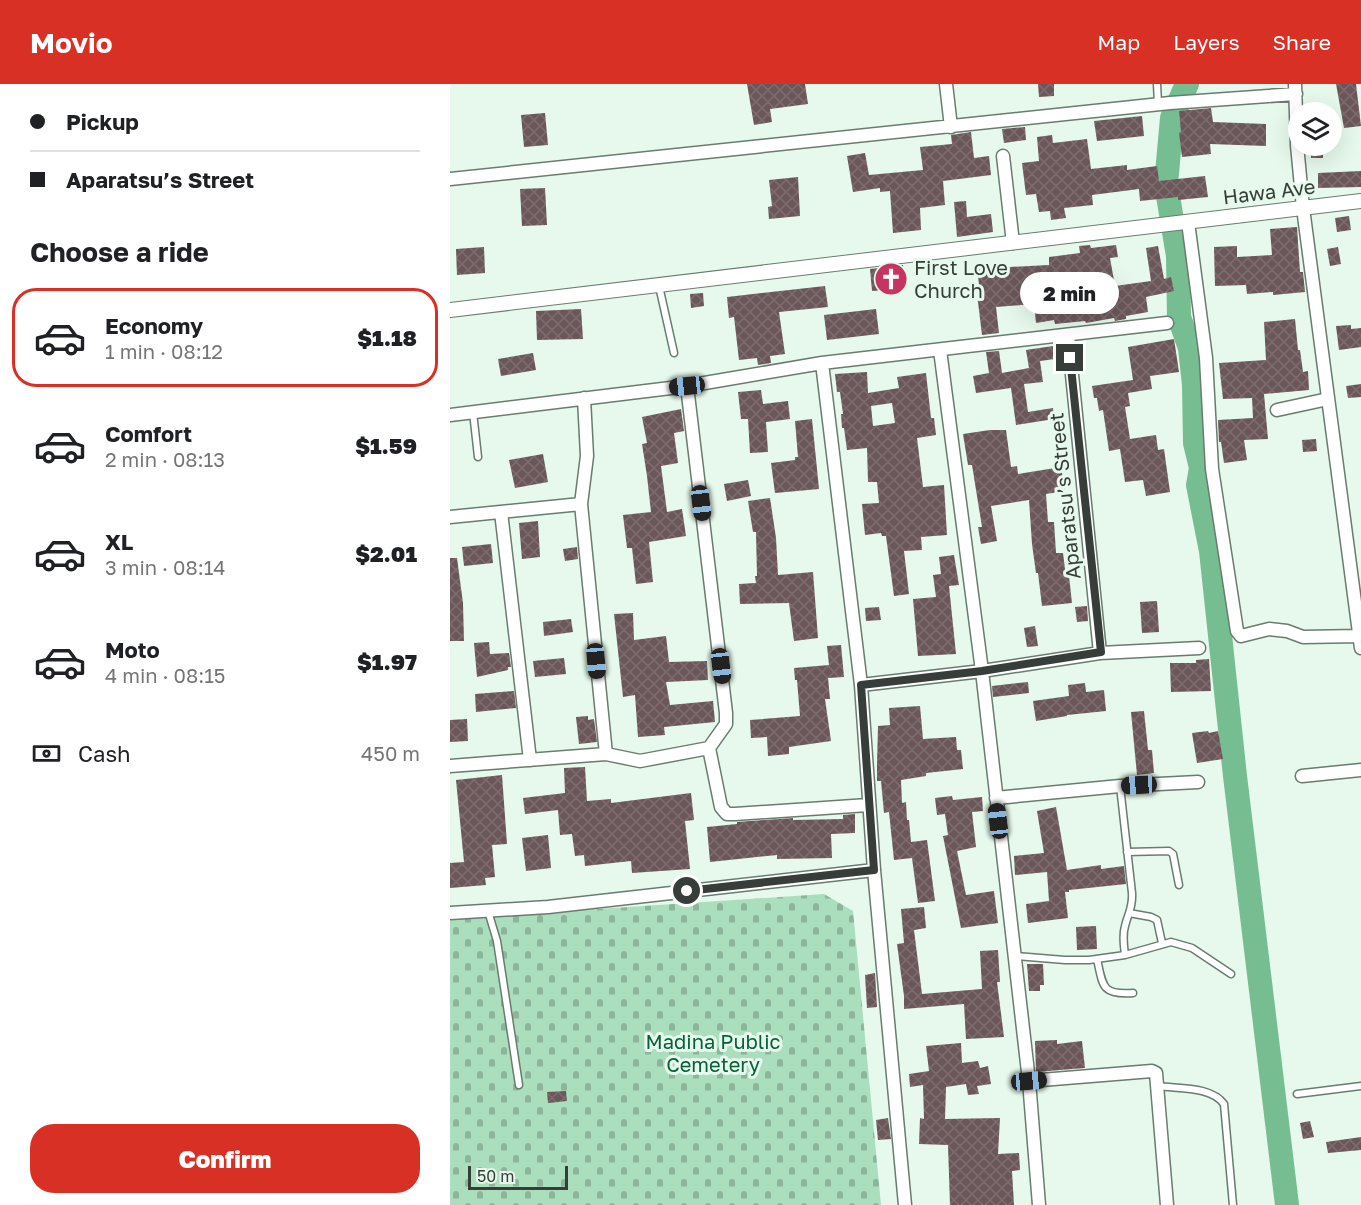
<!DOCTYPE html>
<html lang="en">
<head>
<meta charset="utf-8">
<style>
	:root { --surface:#fff; --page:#f2f2f2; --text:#202124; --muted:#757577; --line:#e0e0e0; --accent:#d93025 }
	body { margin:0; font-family:"Golos Text",sans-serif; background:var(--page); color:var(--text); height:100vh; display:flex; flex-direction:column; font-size:22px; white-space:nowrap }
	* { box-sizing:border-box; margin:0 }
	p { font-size:20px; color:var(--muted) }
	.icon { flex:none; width:33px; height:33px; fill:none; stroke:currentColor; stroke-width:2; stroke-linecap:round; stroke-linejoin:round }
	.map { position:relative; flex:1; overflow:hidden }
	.details { display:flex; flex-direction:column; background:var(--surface); width:450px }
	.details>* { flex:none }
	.top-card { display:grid; align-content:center; height:132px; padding:0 30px; background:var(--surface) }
	.fabs { position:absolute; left:838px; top:18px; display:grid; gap:12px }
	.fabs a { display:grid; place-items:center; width:54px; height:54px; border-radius:50%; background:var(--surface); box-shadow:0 6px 24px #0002; font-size:30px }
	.scale { position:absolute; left:18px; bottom:15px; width:100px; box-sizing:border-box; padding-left:6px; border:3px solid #373e39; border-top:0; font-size:16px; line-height:21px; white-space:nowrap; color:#373e39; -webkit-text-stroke:4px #e6f9ec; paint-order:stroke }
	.end { position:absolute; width:27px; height:27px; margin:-14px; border:8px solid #373e39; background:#fff; box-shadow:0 0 0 3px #fff }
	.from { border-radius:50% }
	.bubble { position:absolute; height:42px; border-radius:21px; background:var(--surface); box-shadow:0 6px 24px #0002; font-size:20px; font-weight:800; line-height:42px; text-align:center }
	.car { position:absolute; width:18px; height:36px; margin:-18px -9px; border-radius:8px; box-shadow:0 0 4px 2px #0007; background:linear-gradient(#222 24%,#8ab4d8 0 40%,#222 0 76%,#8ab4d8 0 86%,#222 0) }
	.top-card b { display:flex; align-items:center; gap:21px; height:57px; font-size:22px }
	.top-card b+b { border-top:2px solid var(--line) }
	.top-card i { width:15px; height:15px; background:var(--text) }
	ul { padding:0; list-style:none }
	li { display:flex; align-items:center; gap:18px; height:99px; margin:0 12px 9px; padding:0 18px; border:3px solid transparent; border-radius:24px }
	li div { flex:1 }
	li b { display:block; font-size:22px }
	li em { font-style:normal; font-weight:800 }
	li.active { border-color:var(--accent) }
	li>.icon { width:54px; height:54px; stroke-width:1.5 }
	h2 { padding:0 30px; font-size:27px; line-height:72px }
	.pay { display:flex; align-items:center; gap:15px; height:66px; padding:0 30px; font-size:22px }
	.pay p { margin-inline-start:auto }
	.action { display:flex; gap:12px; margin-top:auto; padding:12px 30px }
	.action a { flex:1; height:69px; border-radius:24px; background:var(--accent); color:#fff; font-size:24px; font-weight:800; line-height:69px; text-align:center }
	header { display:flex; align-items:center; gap:36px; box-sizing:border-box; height:84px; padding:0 30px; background:var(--accent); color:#fff }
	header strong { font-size:28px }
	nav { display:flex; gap:33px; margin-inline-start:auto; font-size:21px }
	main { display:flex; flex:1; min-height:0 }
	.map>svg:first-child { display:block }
	.cemetery { fill:url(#cemetery-stones) }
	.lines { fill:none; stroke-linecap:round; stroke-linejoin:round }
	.river { stroke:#76be92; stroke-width:24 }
	.building { fill:url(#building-cross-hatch); fill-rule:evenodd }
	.service-casing { stroke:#6a7b70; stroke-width:9 }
	.minor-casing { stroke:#6a7b70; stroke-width:15 }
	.tertiary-casing { stroke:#6a7b70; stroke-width:16 }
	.service { stroke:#fff; stroke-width:6 }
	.minor { stroke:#fff; stroke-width:12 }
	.tertiary { stroke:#fff; stroke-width:14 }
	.route { stroke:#373e39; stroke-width:8 }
	.labels { text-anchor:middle; stroke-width:6; stroke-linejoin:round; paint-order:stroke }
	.street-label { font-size:20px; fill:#373e39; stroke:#e6f9ec }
	.poi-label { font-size:20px; fill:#373e39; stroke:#e6f9ec; text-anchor:start }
	.park-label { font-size:20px; fill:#076038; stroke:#e6f9ec }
</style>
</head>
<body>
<header>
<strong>Movio</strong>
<nav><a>Map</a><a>Layers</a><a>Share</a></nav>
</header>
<main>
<section class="details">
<div class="top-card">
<b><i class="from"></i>Pickup</b>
<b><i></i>Aparatsu’s Street</b>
</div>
<h2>Choose a ride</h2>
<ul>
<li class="active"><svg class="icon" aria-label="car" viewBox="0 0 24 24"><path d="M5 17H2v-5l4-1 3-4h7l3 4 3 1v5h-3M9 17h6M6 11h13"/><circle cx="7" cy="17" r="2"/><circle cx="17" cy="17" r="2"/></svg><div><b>Economy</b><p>1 min · 08:12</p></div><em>$1.18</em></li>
<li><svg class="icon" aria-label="car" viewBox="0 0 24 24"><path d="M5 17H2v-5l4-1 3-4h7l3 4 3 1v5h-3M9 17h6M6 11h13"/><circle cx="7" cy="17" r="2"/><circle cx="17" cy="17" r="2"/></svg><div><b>Comfort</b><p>2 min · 08:13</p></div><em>$1.59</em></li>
<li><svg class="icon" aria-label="car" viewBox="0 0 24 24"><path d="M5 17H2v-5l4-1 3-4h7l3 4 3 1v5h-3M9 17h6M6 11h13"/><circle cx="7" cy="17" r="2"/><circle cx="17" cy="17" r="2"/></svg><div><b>XL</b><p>3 min · 08:14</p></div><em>$2.01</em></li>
<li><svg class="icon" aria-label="car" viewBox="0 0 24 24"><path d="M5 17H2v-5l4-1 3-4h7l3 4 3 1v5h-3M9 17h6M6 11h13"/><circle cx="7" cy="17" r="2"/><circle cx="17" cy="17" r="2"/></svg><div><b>Moto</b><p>4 min · 08:15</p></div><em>$1.97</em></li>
</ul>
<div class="pay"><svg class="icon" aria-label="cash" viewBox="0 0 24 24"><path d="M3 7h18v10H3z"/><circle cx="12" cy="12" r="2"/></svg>Cash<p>450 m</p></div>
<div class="action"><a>Confirm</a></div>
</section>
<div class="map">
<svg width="911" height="1121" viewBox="0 0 911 1121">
	<defs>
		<pattern id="cemetery-stones" width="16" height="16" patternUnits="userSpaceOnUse" patternTransform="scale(1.5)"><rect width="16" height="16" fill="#abdebd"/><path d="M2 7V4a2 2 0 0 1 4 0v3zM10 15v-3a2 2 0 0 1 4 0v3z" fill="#8cb59b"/></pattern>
		<pattern id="building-cross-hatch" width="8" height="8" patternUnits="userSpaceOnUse" patternTransform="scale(1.5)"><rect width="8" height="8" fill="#6b575a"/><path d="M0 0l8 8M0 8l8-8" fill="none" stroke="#7d6d6f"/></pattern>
	</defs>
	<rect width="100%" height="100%" fill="#e6f9ec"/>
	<path class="cemetery" d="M374,810L403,827L431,1121H0V835Z"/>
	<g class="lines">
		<path class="river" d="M737,0L722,34L716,100L728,172L729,233L740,264L744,301L745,359L751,384L748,401L761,467L785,692L837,1121"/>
	</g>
	<path class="building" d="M297,0H355L358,20L320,25L322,38L304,41Z
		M588,0H604V12L589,13Z
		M886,0H906L911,42L894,44Z
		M761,24L763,38L816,40V62L760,60L761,70L732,73L729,49L731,48L729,27Z
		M95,29L98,61L74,63L71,31Z
		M692,32L694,52L647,57L644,37Z
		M575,43L576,56L554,59L552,45Z
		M521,48L524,74L539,72L541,91L493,97L495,121L470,124L471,146L443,149L440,107L430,108V104L403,108L397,72L415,69L419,91L473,86L470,63L502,60L501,51Z
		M602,51L603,59L637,55L641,85L677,81V86L707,82L709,97L755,92L758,113L728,116V113L690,117L689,105L642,111L643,121L614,124L616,134L601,136L600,127L589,128L586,110L576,111L572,79L589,77L587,53Z
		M861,62H873V74H861Z
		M911,87V103L868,104V89Z
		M348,93L350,132L319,135L318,123L322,122L319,96Z
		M95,104L97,141L72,142L70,105Z
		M516,117L517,133L541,130L543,148L507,153L504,118Z
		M899,132L901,146L887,148L885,134Z
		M847,143L850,188H853L855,208L823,211V208L797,210L796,201L765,202L764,163L787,162V173L822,171L820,145Z
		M640,161L641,164L666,161L668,173L660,174L665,202L701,197L696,164L708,162L714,195L721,193L724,207L696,213L698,228L676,232V235L665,237L664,234L636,239L635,237L605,240L604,236L586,239L584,220L546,223L549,249L532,251L527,210H530L527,183L540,181V184L599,181V173L630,169L629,162Z
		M34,163L35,189L7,191L6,165Z
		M888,163L891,180L880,182L877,165Z
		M453,181L454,205L422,207L420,185Z
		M375,202L378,223L329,228L335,270L320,272L321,279L308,281L307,274L289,276L284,233L279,234L277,213Z
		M253,209L254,222L241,224L240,210Z
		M131,225L133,255L87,256L86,227Z
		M426,225L429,250L377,256L374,231Z
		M845,235L848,266H850L853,288L858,287L859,306L814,310L818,355L794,356L797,376L774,379L771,358H769L768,336L803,334L802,314L773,315L769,279L816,276L814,238Z
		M901,241V245L911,244V263L889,266L886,242Z
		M724,255L729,288L700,292L702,305L678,309L680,322L675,323L680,355L706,351L708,366L714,365L720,408L696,412L693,396L675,398L670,365L659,367L653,326L649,327L647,314H644L642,302L683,296L678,263Z
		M603,262L605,275L590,277L593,298L574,300L578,328L603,324L604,335L566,341L561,304L526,309L523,292L539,289L536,268L549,267L552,289L579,284L576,266Z
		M83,269L86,286L51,292L48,275Z
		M417,288L418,309L449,304L447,293L476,289L481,334H484L486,351L467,354L473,403L494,401L497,451L471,453L472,466L454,467L459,510L444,512L436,452H432L431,449L415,451L412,420L429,419L427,398H418L417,364L397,366L394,344H392L391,330H393L390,308H387L385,290ZM442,319L445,339L423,342L421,322Z
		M911,300V313L898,314L896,302Z
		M311,306L313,320L338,317L340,335L316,338L318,368L300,369L298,335H291L288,308Z
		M231,325L234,347L224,349L228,379L211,382L217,428L232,425L236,452L199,458L203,498L186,500L182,464H177L173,431L201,428L197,392L192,360L197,359L192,333Z
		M362,335L369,405L325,409L321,379L345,376V373H348L345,337Z
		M540,346H556L561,383L567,382L568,390L611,383L615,407L596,410L598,438H604L606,469H613L616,493L619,492L622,519L592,522L588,489H586L582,460L579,416L541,422L547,457L531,460L528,443H532L522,381H518L513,350Z
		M866,355L867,367L853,368L852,356Z
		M93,370L98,398L65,404L59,376Z
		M298,396L301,412L277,417L274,400Z
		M320,414L326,454L328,491L363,488L368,554L344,557L339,519L290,520L289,500L306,499L305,492H307L306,448H303L298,417Z
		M88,437L90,473L72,475L69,439Z
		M41,460L43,479L14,482L12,463Z
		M127,463L128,475L115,477L113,465Z
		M504,471L509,501L499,502L506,570L468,572L463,515L486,513L483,491L491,490L489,473Z
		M0,474H7L13,519L14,557H0Z
		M707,517L709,548L692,549L690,518Z
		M637,522L638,537L627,538L625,523Z
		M429,523L431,536L416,537L415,524Z
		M183,529L184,556L216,552L219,578L257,577L258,596L216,598L220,621L263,617L265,638L214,643L215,651L188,653L185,611L173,613L164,530Z
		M121,535L123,548L94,552L93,538Z
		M585,542L588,562L577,563L574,544Z
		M39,558L40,570L59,569L61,583H58V586L27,593L24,559Z
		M391,561L394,593L378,594L380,615H375L381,657L339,663V670L318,672L317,653L301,654L300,636L350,632L347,596H345L344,584L379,581L377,562Z
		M114,574L116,590L85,593L83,577Z
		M759,575L761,607L721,608L720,579H746V576Z
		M578,598L579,609L543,613L542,602Z
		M635,599L636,608L654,606L656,627L617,631V632L586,637L583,617L619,612L618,601Z
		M64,607L66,624L26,628L25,610Z
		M470,622L473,655L506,653L507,666H511L513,685L476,689V692L451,696L452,719L456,718L457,736H459L461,758L477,756L485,817L468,819L462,774L444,776L439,728L434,729L431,697H427V680L428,642L440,641L439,624Z
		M694,627L698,666H702L704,689L687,691L681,628Z
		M138,632V636L144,635L147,658L129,660L126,633Z
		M17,635L18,657L0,658V636Z
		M758,647L759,649L768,647L773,675L747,679L742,649Z
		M135,683L137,717L161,715V719L241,709L244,736L235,737L240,785L182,789L181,777L135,782L134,771L125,772L122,750L110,751L108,726L75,730L73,714L115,709L114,684Z
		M52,691L57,760L42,761L45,793L35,794L36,801L0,804V779L14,778L6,696Z
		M502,712L503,716L532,713L533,727L522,728L526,763L507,767L516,811L544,807L548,839L511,844L493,752L498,751L495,730L487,731L485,714Z
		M606,723L617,786L651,781V785L674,782L676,800L619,806V808H615L618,834L578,839L576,820L599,817L597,788L565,791L564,772L594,769L587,727Z
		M405,730V749L381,750L382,774L327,775V771L260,778L257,743L287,740V738L343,734V736L393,735V731Z
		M98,751L101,784L76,787L72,754Z
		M474,823L476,844L464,846L472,910L532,905L530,867L548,866L550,898H547L554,953L516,955L514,920L454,925V912L447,860L454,859L451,825Z
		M646,842L647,865L627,866L626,843Z
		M577,880H593L594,901H590V907H579Z
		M425,889L427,923L417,924L415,891Z
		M607,956V960L632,957L635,984L586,988L585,957Z
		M511,959L512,979L528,977L530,984L538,982L541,1000L527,1002L529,1010L518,1011L516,1000L496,1003L495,1035L550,1034L548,1070L569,1069L570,1086L562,1087L564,1121H500L498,1061L469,1060L470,1034L474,1035L473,1001L460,1003L459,990L479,987L476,962Z
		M116,1007L117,1017L98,1019L97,1008Z
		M438,1034L441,1055L428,1056L426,1036Z
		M860,1037L864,1053L853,1055L850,1039Z
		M911,1053V1066L878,1069L876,1058Z"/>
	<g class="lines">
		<defs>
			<path id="service" d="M707,0L708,20
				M209,202L224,269
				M23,328L28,373
				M670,702L682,809C683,824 678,829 675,842C672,852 674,862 675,871
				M677,768L719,767L723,770L729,801
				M38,827L47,857L69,1001
				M679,829L701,833L707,836L712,859
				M565,872L615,876H639L675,871L721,858L742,864L781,890
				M647,875C653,903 652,911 683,909
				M708,1002C729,1005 761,1002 774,1020L783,1121
				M847,1010L911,1002"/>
			<path id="minor" d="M496,0L501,43
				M845,0L847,61L853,124L911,564
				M553,72L563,159
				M0,95L720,19L846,10
				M738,138L756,274L762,385L787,547L791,552L819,545L837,547L853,553L909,552
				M618,251L650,569
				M490,266L532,587L579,997L589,1121
				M372,279L411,601L424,786L455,1121
				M237,302L276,629V640L259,664L271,723L277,730H285L418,721
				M134,314L137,372L131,420L156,670
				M827,326L878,315
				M0,331L237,302L372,279L717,239
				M51,428L80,676
				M0,433L131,420
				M411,601L532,587L650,569L749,564
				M0,682L156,670L190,677L259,664
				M852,692L911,686
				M546,714L670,702L748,698
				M0,829L98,823L424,786
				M579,997L702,987L706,989L717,1121"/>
			<path id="tertiary" d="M0,226L911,117"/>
		</defs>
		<use href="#service" class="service-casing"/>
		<use href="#minor" class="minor-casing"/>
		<use href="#tertiary" class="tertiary-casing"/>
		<use href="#service" class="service"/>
		<use href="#minor" class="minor"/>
		<use href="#tertiary" class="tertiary"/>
	</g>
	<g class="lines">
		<path class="route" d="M237,807L424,786L411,601L532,587L651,568L620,274"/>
	</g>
	<defs>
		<symbol id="church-disc" viewBox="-11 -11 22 22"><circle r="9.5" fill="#c43661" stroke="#e6f9ec"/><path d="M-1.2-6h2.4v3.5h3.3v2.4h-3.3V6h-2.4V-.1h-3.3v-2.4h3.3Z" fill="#fff"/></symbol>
	</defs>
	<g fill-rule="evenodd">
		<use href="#church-disc" x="422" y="176" width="38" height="38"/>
	</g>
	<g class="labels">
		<g class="street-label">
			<text transform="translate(819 108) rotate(-7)" y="7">Hawa Ave</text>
			<text transform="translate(615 412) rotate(-96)" y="7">Aparatsu’s Street</text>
		</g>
		<g class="poi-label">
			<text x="464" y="191">First Love<tspan x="464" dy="23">Church</tspan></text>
		</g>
		<g class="park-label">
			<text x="263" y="965">Madina Public<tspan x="263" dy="23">Cemetery</tspan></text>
		</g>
	</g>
</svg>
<div class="fabs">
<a><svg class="icon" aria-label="layers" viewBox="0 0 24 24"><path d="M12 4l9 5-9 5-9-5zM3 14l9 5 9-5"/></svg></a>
</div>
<div class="scale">50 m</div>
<i class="end from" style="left:237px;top:807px"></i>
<i class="end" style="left:620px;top:274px"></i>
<div class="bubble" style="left:570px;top:188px;width:99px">2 min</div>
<i class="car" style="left:237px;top:302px;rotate:264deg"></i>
<i class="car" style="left:251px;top:419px;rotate:173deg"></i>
<i class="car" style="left:146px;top:577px;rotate:175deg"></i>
<i class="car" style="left:271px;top:582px;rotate:173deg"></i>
<i class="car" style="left:689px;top:701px;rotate:267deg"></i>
<i class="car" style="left:548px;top:737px;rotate:353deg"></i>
<i class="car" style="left:579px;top:997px;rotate:85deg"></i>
</div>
</main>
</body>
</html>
